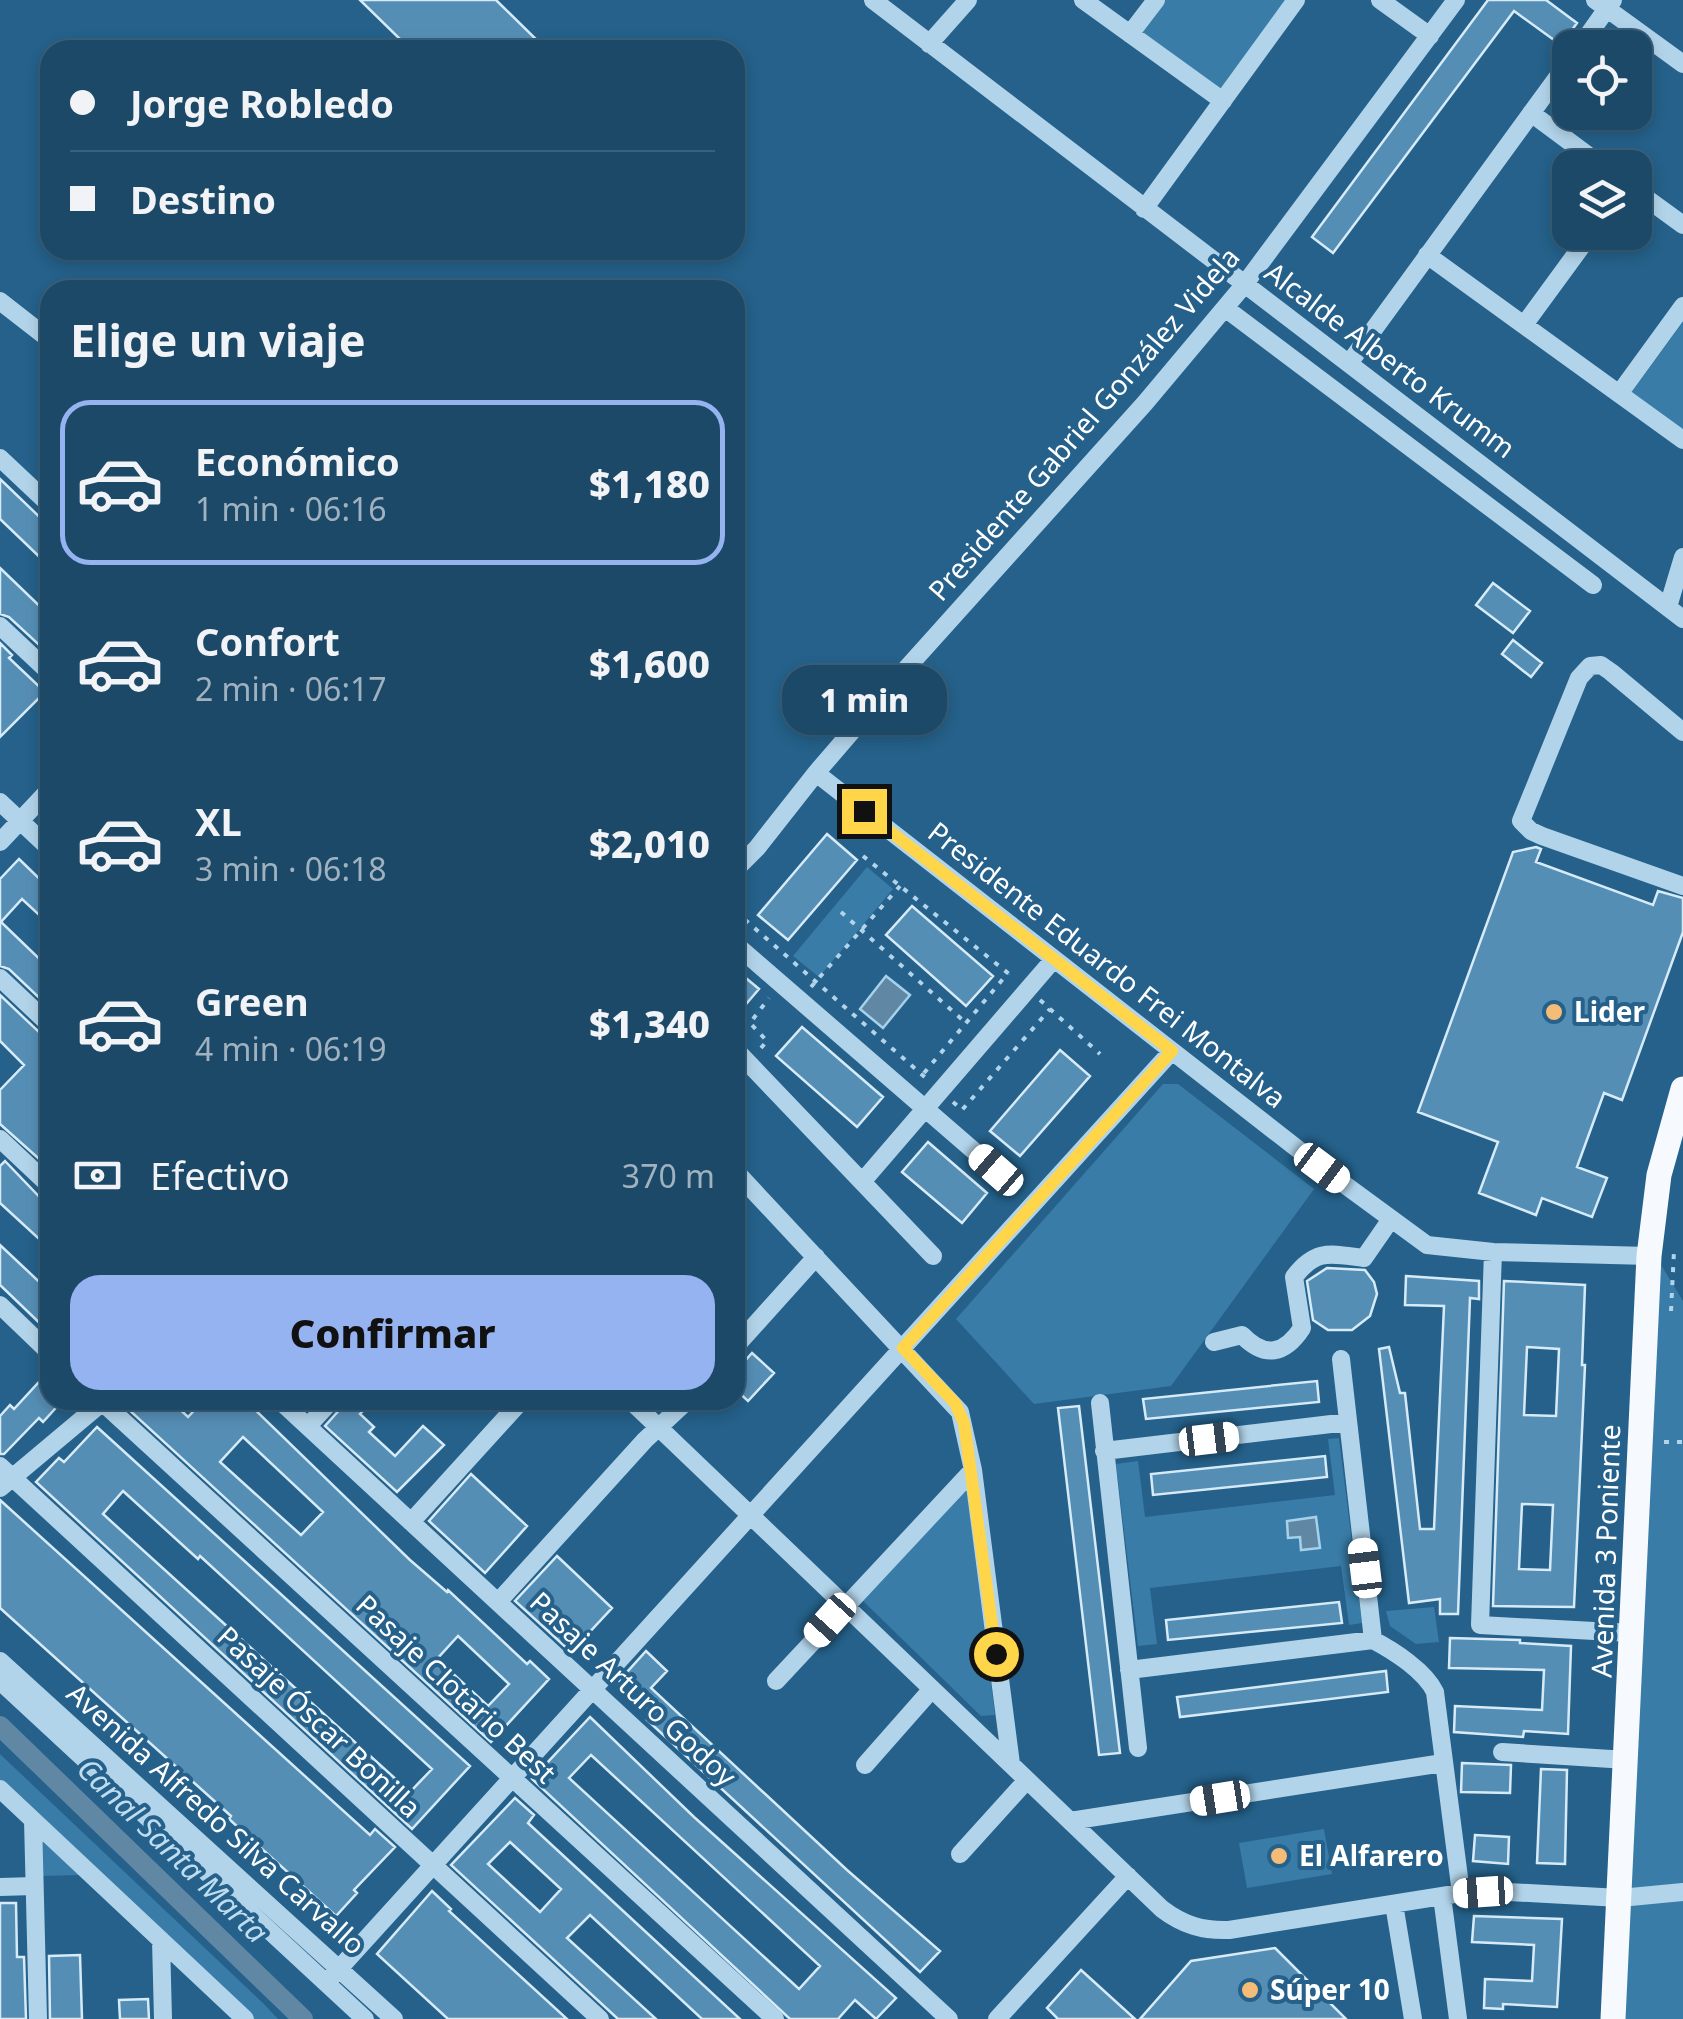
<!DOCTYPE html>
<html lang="es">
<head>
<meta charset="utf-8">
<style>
	:root { --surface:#1c4968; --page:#25506e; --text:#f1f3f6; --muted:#a0b2c0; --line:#3a617c; --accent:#95b2f1 }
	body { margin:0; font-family:"Noto Sans",sans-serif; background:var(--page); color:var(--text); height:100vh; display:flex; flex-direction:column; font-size:38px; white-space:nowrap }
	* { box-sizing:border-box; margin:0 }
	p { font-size:32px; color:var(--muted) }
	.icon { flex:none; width:55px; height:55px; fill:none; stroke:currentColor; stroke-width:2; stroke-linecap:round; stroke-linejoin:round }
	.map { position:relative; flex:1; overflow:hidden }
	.panel { position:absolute; left:40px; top:280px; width:705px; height:1130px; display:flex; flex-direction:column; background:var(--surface); border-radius:30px; box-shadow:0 5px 15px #0003,0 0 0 2px var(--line) }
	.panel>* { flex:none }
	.top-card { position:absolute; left:40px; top:40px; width:705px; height:220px; border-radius:30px; box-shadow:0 5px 15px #0003,0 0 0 2px var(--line); display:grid; align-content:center; height:220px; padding:0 30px; background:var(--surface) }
	.tools { position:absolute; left:1552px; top:30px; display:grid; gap:20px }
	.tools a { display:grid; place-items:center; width:100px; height:100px; border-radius:20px; background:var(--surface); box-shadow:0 5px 15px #0003,0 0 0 2px var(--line); font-size:50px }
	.end { position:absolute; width:45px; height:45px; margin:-22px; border:12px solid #ffd54a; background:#111; box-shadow:0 0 0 5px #111 }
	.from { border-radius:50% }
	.bubble { position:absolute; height:70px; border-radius:30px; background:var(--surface); box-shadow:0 5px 15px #0003,0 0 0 2px var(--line); font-size:32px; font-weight:800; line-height:70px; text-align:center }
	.car { position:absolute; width:30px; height:60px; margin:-30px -15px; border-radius:12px; box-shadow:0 0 8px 2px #0007; background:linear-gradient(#fff 24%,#345 0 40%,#fff 0 76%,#345 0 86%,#fff 0) }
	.top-card b { display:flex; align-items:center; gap:35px; height:95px; font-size:38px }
	.top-card b+b { border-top:2px solid var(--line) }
	.top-card i { width:25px; height:25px; background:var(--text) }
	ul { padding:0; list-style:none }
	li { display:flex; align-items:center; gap:30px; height:165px; margin:0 20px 15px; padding:0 10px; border:5px solid transparent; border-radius:30px }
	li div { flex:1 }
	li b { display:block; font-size:38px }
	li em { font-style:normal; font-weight:800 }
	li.on { border-color:var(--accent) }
	li>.icon { width:90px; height:90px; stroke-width:1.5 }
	h2 { padding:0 30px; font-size:45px; line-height:120px }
	.pay { display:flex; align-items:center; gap:25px; height:110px; padding:0 30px; font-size:38px }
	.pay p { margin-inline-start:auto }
	.cta { display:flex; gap:20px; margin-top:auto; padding:20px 30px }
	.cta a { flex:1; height:115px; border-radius:30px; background:var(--accent); color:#111; font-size:40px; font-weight:800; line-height:115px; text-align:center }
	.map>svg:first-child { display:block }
	.green { fill:#397ca7 }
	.water { fill:#6088a4; stroke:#a6d1eb; stroke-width:2.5 }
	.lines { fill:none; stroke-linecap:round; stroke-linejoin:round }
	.canal { stroke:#6088a4; stroke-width:20 }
	.building { fill:#558eb5; stroke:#d6ebf7; stroke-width:2.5; fill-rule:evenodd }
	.path { stroke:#b2d4ea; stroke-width:4; stroke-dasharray:5 8; stroke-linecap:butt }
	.minor { stroke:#b2d4ea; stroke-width:18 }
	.major { stroke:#f6fafe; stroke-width:25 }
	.route { stroke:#ffd54a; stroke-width:12 }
	.poi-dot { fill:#f4bc76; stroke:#25618a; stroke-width:4 }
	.labels { text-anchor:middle; stroke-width:8; stroke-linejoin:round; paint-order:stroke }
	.street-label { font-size:28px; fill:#fff; stroke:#25618a }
	.poi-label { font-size:28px; font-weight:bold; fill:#fff; stroke:#25618a; text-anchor:start }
	.water-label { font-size:30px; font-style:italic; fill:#beddf1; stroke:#25618a }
</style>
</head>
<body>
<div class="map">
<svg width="1683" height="2019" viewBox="0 0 1683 2019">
	<rect width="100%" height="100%" fill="#25618a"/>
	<path class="green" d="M1161,0H1289L1225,89H1217L1142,35L1143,24Z
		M1683,322V431L1631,393Z
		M867,867L893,889L819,977L793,956Z
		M1163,1084H1178L1314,1189L1171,1386L1034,1404L956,1319Z
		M1658,1260L1683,1301V2019H1621Z
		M1339,1438L1362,1623L1349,1625L1341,1566L1150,1588L1157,1644L1138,1646L1116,1464L1138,1461L1145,1517L1335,1495L1328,1439Z
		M964,1489L967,1492L995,1715L981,1716L860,1598Z
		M1434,1607L1439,1642L1416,1644L1390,1626L1386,1611Z
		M0,1754L264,2004L278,2019H251L0,1781Z
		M1324,1829L1332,1874L1247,1888L1239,1843Z
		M40,1836L80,1875L40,1876Z"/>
	<path class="water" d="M886,976L910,995L883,1028L860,1009Z
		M1316,1517L1320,1548L1301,1550L1300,1537L1288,1538L1287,1521Z"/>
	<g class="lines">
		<path class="canal" d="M0,1726L303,2019"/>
	</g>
	<path class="building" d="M360,0H496L547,50H393L402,41Z
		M1488,0H1546L1577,23L1561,45L1514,11L1333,253L1312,237Z
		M0,479L50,527V567L0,519Z
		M0,568L50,616V655L9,617L0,614Z
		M1493,583L1530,611L1513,633L1476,605Z
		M1513,640L1542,663L1531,677L1502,654Z
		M0,643L12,655L9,658L45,692L0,737Z
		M827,834L857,860L788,940L758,915Z
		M1536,847L1541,849L1536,862L1653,905L1658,891L1683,898V932L1622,1100L1604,1093L1577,1167L1607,1178L1592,1217L1542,1198L1536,1215L1479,1193L1498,1142L1418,1112L1513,852Z
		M19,859L50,889V925L22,899L1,922L50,969V1008L9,969L0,966V879Z
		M912,906L993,976L966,1006L886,935Z
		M735,969L759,989L735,1017Z
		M0,995L41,1034L50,1037V1163L47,1166L0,1124V1090L24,1065L0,1041Z
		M802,1027L883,1097L857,1127L776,1056Z
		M1060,1050L1090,1076L1020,1156L990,1131Z
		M928,1142L987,1193L962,1223L902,1172Z
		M5,1161L50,1208V1249L0,1203V1166Z
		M0,1245L50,1292V1333L0,1285Z
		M1327,1268L1365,1270L1374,1282L1377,1294L1370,1316L1352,1330H1328L1313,1320L1307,1281Z
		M1406,1276L1479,1281V1299L1470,1298L1458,1614H1440V1599L1409,1603L1379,1349L1389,1347L1400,1393H1405L1420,1529H1434L1444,1306L1405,1305Z
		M1504,1281L1585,1285L1582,1365H1585L1574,1607L1493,1606ZM1527,1347L1559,1349L1556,1416L1524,1415ZM1522,1504L1553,1505L1550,1570L1519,1569Z
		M752,1353L774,1373L748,1401L735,1389V1372Z
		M50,1370V1400H63L43,1422L39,1418L4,1454H0V1416L10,1405L14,1409Z
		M1317,1381L1319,1402L1146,1419L1143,1399Z
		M134,1400H170L188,1417L204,1400H245L410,1560L447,1592L448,1590L527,1664L530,1661L549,1679L491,1742L127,1408ZM243,1437L323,1512L301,1535L220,1462ZM458,1636L509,1684L488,1706L437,1659Z
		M344,1400H373L360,1414L374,1427L369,1432L395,1456L423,1426L444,1445L397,1492L325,1426L341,1408Z
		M1079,1406L1120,1753L1099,1755L1058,1408Z
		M97,1427L470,1766L412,1829L36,1482L59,1458L64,1462ZM123,1491L198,1559L200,1556L432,1769L410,1792L103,1514Z
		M1325,1456L1327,1477L1153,1495L1151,1474Z
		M471,1474L527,1526L485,1573L429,1521Z
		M0,1500L370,1835L375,1829L395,1847L354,1890L357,1893L336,1916L229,1819L231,1816L0,1608Z
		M557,1556L612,1608L571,1652L515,1601Z
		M1339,1602L1342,1623L1168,1640L1166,1620Z
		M1450,1638L1520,1640V1643L1571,1646L1568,1734L1524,1731L1523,1737L1454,1732L1455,1706L1542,1710L1544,1670L1449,1668Z
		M646,1651L667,1671L651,1688L847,1870L940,1951L920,1972L647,1720L653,1713L619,1681Z
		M1386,1671L1388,1692L1180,1717L1177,1697Z
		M590,1717L694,1817L896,1998L876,2019L855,2000L838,2019H790L532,1779ZM591,1755L820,1966L799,1989L569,1778Z
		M1462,1763L1511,1765L1510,1793L1461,1792Z
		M1541,1769L1567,1770L1565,1864L1537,1863Z
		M515,1798L534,1815L528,1823L740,2019H702L590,1915L567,1938L656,2019H618L451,1865ZM510,1842L561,1889L540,1912L488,1864Z
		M1475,1835L1509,1837L1508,1864L1473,1861Z
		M432,1891L451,1909L449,1911L567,2019H448L377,1954Z
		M0,1903H16L17,1957H24L26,2019H0Z
		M1474,1916L1562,1919L1557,2007L1503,2004V2009L1484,2008L1485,1979L1532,1981L1534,1945L1472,1942Z
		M1275,1948L1346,2019H1140L1191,1961Z
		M80,1955L82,2019H50L49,1956Z
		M1081,1970L1135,2019H1058L1047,2008Z
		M148,1999L149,2019H120L119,2000Z"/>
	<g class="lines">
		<path class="path" d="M863,856L1014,978
			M735,911L927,1079
			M841,912L966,1023
			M811,987L900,886
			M1040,1000L1100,1054
			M761,1048L767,1041L750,1023L769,998
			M924,1073L1008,973
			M953,1102L962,1110L1050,1009
			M1671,1311L1674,1251
			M1664,1442H1683"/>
		<path class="minor" d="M873,0L1683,619
			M1083,0L1223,101
			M1380,0L1430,36
			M1595,0L1683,64
			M1130,34L1156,0
			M929,44L968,0
			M1579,48L1613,0
			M1531,113L1605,168
			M1635,190L1683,225
			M1144,209L1296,0
			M1427,255L1683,440
			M0,301L50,340
			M1225,308L1593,585
			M1524,325L1592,232
			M1350,362L1570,60
			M1619,394L1683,306
			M0,458L50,505
			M1668,607L1683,557
			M0,626L50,673
			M1683,732L1611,672L1601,665L1590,666L1579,678L1521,821L1531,831L1542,836L1683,886
			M816,773L1322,1168L1427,1245L1493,1252L1649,1256
			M0,802L50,849
			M0,842L50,789
			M735,870L757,848L816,773L896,680L1145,403L1244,285L1456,0
			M735,944L996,1170
			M0,978L50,1025
			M735,1049L933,1256
			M0,1139L50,1186
			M735,1171L960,1412L973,1470L1011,1764
			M862,1182L1054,959
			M1493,1252L1480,1625L1632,1633
			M0,1305L50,1353
			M1214,1342L1242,1335C1265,1359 1285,1354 1302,1328L1294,1277C1316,1248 1331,1254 1364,1258L1391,1219
			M735,1347L816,1257
			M1341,1359L1373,1640
			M100,1400L775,2019
			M279,1400L949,2019
			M630,1400L1162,1909C1183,1925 1203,1931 1229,1930L1461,1893L1509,1892L1620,1898L1683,1892
			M1100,1403L1138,1748
			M308,1426L332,1400
			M1104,1451L1348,1422
			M0,1466L600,2019
			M0,1488L105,1400
			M411,1522L522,1400
			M498,1602L645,1440L688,1400
			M1373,1640C1394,1651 1425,1671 1435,1692L1461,1893
			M0,1661L394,2019
			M1129,1670L1373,1640
			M0,1681L365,2019
			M776,1681L973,1470
			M1502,1752L1627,1760
			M865,1765L932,1689
			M0,1789L245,2019
			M33,1820L38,2019
			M1070,1821L1443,1763
			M960,1854L1027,1780
			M0,1887L34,1886
			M1442,1896L1458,2019
			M1394,1904L1413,2019
			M161,1940L163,2019
			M327,1982L1172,1051
			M997,2019L1128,1876"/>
		<path class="major" d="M1613,2019L1649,1256L1659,1175L1683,1089"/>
	</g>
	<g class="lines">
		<path class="route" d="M864,811L1172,1051L903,1348L955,1403L964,1423L996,1654"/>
	</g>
	<g class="poi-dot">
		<circle cx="1554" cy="1012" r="10"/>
		<circle cx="1279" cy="1856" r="10"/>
		<circle cx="1250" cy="1990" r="10"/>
	</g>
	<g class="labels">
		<g class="street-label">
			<text transform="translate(1390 360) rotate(37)" y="10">Alcalde Alberto Krumm</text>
			<text transform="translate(1084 424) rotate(-49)" y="10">Presidente Gabriel González Videla</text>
			<text transform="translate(1107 965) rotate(38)" y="10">Presidente Eduardo Frei Montalva</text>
			<text transform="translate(1606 1551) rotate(-88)" y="10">Avenida 3 Poniente</text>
			<text transform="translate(456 1689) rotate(43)" y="10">Pasaje Clotario Best</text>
			<text transform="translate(633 1689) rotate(43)" y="10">Pasaje Arturo Godoy</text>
			<text transform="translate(319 1722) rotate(43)" y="10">Pasaje Óscar Bonilla</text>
			<text transform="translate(216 1819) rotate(42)" y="10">Avenida Alfredo Silva Carvallo</text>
		</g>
		<g class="poi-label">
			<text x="1574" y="1022">Lider</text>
			<text x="1299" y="1866">El Alfarero</text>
			<text x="1270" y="2000">Súper 10</text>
		</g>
		<g class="water-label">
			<text transform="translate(172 1851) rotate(44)" y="10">Canal Santa Marta</text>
		</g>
	</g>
</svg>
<div class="tools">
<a><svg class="icon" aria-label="locate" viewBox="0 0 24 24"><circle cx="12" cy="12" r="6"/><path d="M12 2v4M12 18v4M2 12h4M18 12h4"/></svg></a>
<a><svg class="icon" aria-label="layers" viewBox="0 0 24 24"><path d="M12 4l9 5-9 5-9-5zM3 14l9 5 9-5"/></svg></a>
</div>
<i class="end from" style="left:996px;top:1654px"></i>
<i class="end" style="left:864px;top:811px"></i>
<div class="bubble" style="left:782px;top:665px;width:165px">1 min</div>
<i class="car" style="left:1322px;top:1168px;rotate:127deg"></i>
<i class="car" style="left:996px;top:1170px;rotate:311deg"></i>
<i class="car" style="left:1209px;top:1439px;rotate:83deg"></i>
<i class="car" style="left:1365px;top:1568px;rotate:353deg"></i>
<i class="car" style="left:830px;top:1620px;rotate:222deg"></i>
<i class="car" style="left:1220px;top:1798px;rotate:261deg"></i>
<i class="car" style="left:1483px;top:1892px;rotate:266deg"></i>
<div class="top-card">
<b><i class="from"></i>Jorge Robledo</b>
<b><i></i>Destino</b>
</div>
<section class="panel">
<h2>Elige un viaje</h2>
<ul>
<li class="on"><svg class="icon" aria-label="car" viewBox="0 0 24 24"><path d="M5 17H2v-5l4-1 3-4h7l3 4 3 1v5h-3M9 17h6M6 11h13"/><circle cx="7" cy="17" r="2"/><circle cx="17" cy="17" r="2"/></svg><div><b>Económico</b><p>1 min · 06:16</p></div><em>$1,180</em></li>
<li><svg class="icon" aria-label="car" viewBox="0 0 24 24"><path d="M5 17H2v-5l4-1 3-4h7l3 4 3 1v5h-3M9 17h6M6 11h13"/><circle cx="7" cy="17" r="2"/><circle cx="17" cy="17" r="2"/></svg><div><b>Confort</b><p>2 min · 06:17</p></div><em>$1,600</em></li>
<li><svg class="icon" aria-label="car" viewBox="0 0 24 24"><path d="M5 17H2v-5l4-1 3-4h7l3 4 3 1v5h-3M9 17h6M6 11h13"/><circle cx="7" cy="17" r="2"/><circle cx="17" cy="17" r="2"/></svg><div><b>XL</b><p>3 min · 06:18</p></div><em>$2,010</em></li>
<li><svg class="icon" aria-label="car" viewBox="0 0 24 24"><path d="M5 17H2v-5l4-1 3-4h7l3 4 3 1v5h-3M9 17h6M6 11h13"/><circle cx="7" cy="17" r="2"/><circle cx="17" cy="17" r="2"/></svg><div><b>Green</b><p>4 min · 06:19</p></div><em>$1,340</em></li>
</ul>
<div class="pay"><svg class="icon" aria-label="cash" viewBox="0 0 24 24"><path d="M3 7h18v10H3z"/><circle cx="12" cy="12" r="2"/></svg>Efectivo<p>370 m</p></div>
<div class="cta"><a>Confirmar</a></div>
</section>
</div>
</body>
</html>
